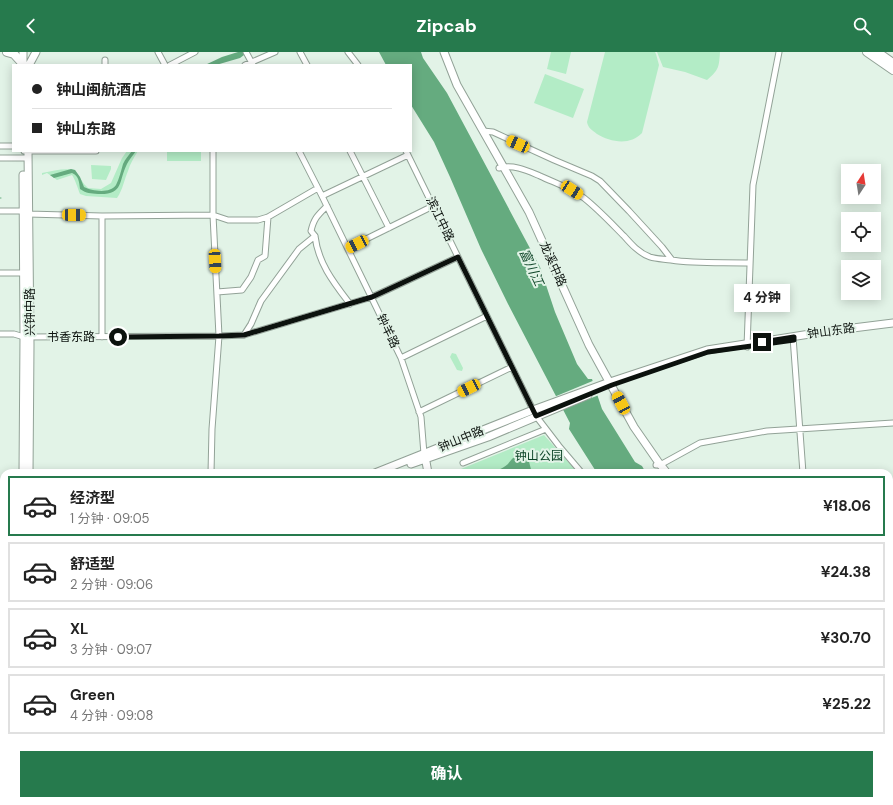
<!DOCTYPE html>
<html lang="zh">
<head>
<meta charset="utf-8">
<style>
	:root { --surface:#fff; --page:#f2f2f2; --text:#222; --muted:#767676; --line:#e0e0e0; --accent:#267a4d }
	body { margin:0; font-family:"DM Sans","Noto Sans SC",sans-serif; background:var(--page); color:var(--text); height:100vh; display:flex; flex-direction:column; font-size:15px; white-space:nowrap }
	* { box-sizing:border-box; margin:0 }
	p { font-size:13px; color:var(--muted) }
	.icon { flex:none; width:22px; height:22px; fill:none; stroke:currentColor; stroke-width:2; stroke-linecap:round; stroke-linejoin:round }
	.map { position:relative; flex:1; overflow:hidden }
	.side { position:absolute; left:0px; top:417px; width:893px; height:336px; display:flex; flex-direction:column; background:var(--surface); border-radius:12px 12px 0 0; box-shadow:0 2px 10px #0003 }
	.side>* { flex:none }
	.hud { position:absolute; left:12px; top:12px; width:400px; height:88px; border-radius:0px; box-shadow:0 2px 10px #0003; display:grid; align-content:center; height:88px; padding:0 20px; background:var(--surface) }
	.needle { width:26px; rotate:12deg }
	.tools { position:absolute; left:841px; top:112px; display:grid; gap:8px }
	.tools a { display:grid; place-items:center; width:40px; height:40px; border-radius:0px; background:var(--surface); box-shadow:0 2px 10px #0003; font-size:20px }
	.end { position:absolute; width:18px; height:18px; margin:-9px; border:5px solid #0c120e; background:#fff; box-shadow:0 0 0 2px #fff }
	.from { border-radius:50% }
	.bubble { position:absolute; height:28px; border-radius:0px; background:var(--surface); box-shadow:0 2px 10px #0003; font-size:13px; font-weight:700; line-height:28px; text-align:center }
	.car { position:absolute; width:12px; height:24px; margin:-12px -6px; border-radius:5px; box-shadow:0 0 3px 1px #0007; background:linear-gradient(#f5c518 24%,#345 0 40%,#f5c518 0 76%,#345 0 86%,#f5c518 0) }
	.hud b { display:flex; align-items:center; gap:14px; height:38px; font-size:15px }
	.hud b+b { border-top:1px solid var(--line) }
	.hud i { width:10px; height:10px; background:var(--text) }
	ul { padding:7px 0 0; list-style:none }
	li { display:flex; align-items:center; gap:12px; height:60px; margin:0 8px 6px; padding:0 12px; border:2px solid var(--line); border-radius:0px }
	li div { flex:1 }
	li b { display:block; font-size:15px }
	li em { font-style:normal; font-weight:700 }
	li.active { border-color:var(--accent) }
	li>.icon { width:36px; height:36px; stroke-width:1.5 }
	.primary-button { display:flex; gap:8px; margin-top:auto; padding:8px 20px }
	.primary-button a { flex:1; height:46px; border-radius:0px; background:var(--accent); color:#fff; font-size:16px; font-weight:700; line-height:46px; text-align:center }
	header { display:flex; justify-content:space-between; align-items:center; height:52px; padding:0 20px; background:var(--accent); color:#fff; font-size:18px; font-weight:700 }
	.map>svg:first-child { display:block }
	.green { fill:#b3ecc6 }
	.water { fill:#65ab7f }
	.pier { fill:#e2f3e7 }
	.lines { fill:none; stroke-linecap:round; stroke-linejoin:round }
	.stream { stroke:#65ab7f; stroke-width:1 }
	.minor-casing { stroke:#92a297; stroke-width:7 }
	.major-casing { stroke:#92a297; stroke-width:9 }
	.highway-casing { stroke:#92a297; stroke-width:10 }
	.minor { stroke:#fff; stroke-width:5 }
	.major { stroke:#fff; stroke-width:7 }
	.highway { stroke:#fff; stroke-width:8 }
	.route { stroke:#0c120e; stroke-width:5 }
	.labels { text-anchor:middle; stroke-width:4; stroke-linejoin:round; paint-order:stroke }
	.street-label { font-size:12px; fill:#0c120e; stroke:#e2f3e7 }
	.park-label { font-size:12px; fill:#0b4326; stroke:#e2f3e7 }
	.water-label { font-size:13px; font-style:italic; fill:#12482b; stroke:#e2f3e7 }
</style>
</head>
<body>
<header><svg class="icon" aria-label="back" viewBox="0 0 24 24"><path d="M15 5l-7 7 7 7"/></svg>Zipcab<svg class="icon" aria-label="search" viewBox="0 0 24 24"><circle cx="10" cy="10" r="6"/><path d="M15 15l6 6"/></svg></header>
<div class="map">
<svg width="893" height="753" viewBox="0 0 893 753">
	<rect width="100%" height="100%" fill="#e2f3e7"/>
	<path class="green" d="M551,0H571L566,22L547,17Z
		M605,0H655L656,2L659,13L642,81C630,94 610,90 597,82C592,78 588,76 587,70Z
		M657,0H720C719,15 719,18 707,28L685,20L663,15Z
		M545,22L584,37L573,66L534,51Z
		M127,99H138C134,105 130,112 128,119C124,128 123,137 117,146L86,144L80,142C78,137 75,127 72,123L57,128L47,121L42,123V121C53,119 64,116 75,118L84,132L88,136L101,137L111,131L122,106Z
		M167,99H201V109H167Z
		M91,113L111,114V117L106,128L92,127Z
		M452,301L456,302L463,316L462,319L457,318L450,305Z
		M544,383L578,421H462L461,417Z
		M599,749H620L628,753H592Z"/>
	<path class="water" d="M238,0H248L240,6L216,13H205L222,5Z
		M379,0H421L423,6L447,41L540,215L555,260L577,312L588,327H592L602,357L635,410L642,414L646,421H597L569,377L570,371L508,252L481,197L450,125L434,90L411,53V13H386Z
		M132,99H136C133,103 129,108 127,112C118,130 124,143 98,142C90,141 87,142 80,137C79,130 79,124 72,121L54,126L50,123L71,117L75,118L80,125L84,135C92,139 110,142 116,133C119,127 121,119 123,112C125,107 129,103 132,99Z
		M518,403L528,406L532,421H505L502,419L499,421H477L480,418C491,420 499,420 508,412C511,408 513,405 518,403Z
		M889,674L893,677V741L889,738Z"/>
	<path class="pier" d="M595,328L599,343L561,358L554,345Z"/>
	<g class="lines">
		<path class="stream" d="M0,146H1
			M491,753L492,749"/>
		<defs>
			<path id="minor" d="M158,0L165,13
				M246,0L253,13
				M300,0L307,13
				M348,0L358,13
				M105,13V8
				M170,13L195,0
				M245,13L275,0
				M483,79L493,80L554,108L592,124L600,129L629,159L662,195L672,208
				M0,94H13
				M24,99H96
				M299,99L322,144L401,306L421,365L424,402
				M350,99L389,176
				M406,99L536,364L559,394L582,421
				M0,106H28
				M499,116C514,112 528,119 540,124C555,131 571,136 584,146C598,157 611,171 624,184C631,192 639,201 650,205C656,207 664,207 671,208C697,212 724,210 750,211
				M322,144L408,103
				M0,159H23L28,162L102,164L213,163L228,168H258L268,165L318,136
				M315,184C318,211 334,231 350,252
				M348,196L433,154
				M0,221H24
				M217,240L242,238L251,225L258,208L265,204L268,165
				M0,282H14L24,285L219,284L244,283L372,245L458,205
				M244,283L251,272L261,249L299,197L315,184L311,179C314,166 318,163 327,154
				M102,285V164
				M793,285L803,421
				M747,295L753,133L779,0
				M401,306L487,264
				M419,360L512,315
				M463,411L546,377
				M656,413H660L700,391L767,379L893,371
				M211,421L212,377L219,284L213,163V99
				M0,532H4
				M137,749L138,753
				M394,753V749
				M551,753L552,749"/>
			<path id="major" d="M23,0V13
				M444,0L457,33L529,160L589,293L634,375L659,411L667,421
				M29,13L36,0
				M28,99L30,293L29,421
				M425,404L428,421
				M411,412L488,385L588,343
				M23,421L24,285L23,123
				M375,421L533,358L607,331L707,298L829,279L893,271
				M889,494H893
				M889,500H893
				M889,633L893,636
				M0,715H4
				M0,722H4
				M634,749L645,753
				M22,753V749"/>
			<path id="highway" d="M7,0L14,2L23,12
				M867,0L893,18
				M877,0L893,11"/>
		</defs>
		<use href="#minor" class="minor-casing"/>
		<use href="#major" class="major-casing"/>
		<use href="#highway" class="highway-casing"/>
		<use href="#minor" class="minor"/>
		<use href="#major" class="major"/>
		<use href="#highway" class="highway"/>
	</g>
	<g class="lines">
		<path class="route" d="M118,285L219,284L244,283L372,245L458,205L536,364L612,333L708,300L794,288V285L762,290"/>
	</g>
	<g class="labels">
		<g class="street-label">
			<text transform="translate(440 167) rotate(64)" y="4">滨江中路</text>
			<text transform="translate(553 212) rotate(66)" y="4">龙溪中路</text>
			<text transform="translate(30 260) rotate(-90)" y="4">兴钟中路</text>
			<text transform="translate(388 279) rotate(64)" y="4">钟羊路</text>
			<text transform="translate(831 279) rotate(-8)" y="4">钟山东路</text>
			<text x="71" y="289">书香东路</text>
			<text transform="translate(461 387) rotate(-22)" y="4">钟山中路</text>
		</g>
		<g class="park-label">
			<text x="539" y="408">钟山公园</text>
		</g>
		<g class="water-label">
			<text transform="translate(532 215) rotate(65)" y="5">富川江</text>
		</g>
	</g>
</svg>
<div class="tools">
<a><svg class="needle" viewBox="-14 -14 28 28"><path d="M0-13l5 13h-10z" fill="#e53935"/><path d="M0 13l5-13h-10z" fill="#767676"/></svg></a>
<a><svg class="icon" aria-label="locate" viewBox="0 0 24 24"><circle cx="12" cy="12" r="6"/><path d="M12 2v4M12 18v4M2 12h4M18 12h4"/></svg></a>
<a><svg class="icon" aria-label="layers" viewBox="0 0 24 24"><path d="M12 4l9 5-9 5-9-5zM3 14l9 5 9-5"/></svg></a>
</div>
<i class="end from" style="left:118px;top:285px"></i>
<i class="end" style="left:762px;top:290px"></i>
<div class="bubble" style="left:734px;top:232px;width:56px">4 分钟</div>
<i class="car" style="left:518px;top:92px;rotate:294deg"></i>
<i class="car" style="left:572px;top:138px;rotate:123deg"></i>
<i class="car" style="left:74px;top:163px;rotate:91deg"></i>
<i class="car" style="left:357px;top:192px;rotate:244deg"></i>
<i class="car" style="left:215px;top:209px;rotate:177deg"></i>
<i class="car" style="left:469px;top:336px;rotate:244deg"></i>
<i class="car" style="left:621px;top:351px;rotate:332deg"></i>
<div class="hud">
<b><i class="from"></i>钟山闽航酒店</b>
<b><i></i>钟山东路</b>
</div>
<section class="side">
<ul>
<li class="active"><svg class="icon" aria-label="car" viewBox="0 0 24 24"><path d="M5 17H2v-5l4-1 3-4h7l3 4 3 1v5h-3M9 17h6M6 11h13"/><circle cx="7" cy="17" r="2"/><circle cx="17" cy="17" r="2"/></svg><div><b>经济型</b><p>1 分钟 · 09:05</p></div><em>¥18.06</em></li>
<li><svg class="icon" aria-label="car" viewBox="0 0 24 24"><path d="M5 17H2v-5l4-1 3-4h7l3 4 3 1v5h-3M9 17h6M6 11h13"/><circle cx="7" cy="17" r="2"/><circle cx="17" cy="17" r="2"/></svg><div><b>舒适型</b><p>2 分钟 · 09:06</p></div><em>¥24.38</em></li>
<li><svg class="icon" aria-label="car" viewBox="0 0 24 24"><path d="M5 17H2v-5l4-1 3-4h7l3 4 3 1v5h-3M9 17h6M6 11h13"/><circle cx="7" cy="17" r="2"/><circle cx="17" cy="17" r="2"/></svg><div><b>XL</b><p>3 分钟 · 09:07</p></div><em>¥30.70</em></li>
<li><svg class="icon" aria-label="car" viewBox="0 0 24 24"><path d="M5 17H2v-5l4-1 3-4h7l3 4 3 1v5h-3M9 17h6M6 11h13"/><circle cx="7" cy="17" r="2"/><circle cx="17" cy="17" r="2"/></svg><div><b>Green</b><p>4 分钟 · 09:08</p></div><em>¥25.22</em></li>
</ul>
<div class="primary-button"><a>确认</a></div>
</section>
</div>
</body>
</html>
